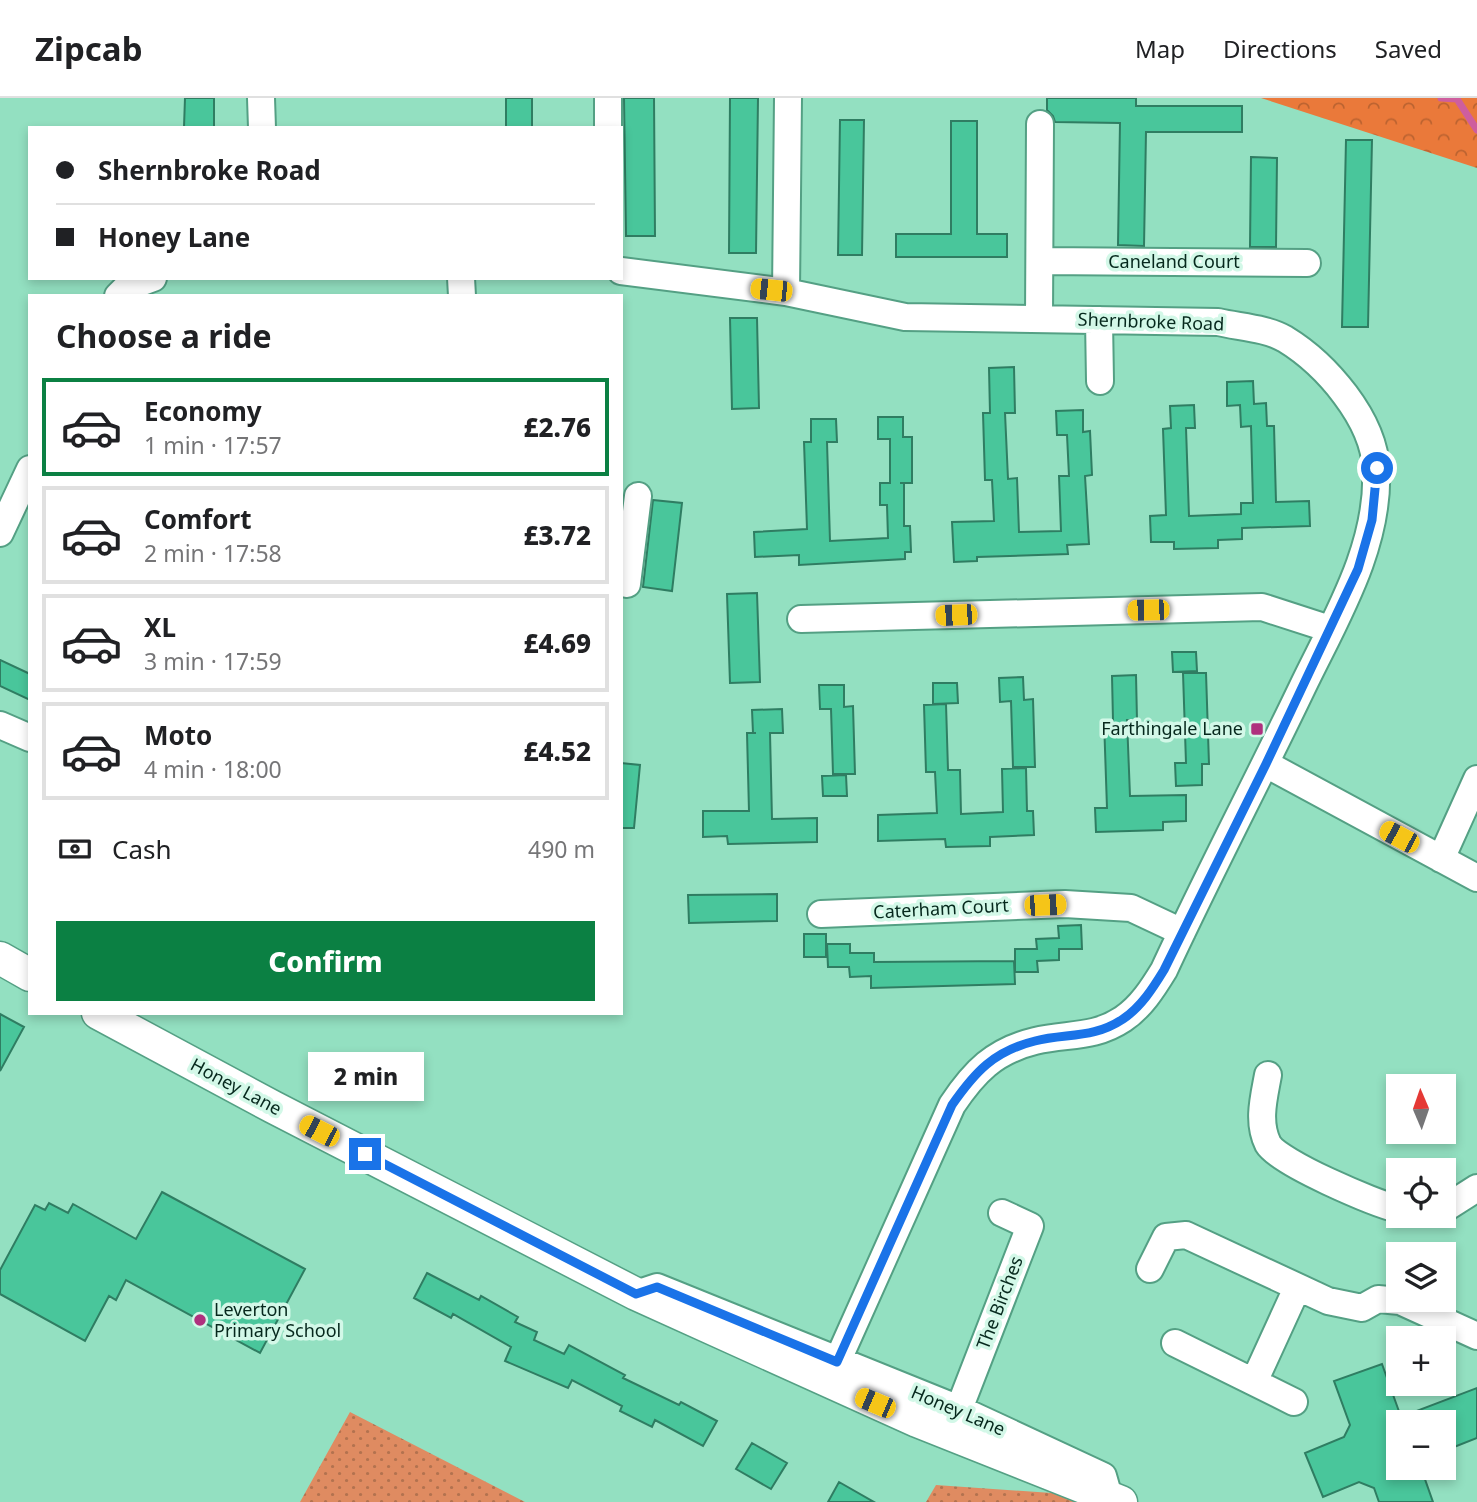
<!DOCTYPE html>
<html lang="en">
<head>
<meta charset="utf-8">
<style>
	:root { --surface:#fff; --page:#f6f6f6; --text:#202124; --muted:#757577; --line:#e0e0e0; --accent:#0b8043 }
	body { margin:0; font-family:"Noto Sans",sans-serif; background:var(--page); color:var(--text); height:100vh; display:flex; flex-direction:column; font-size:26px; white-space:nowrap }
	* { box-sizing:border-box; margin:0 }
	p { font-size:23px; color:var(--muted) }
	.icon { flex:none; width:38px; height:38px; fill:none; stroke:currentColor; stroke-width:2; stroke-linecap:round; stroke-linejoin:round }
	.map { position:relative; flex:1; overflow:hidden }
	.panel { position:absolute; left:28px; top:196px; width:595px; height:721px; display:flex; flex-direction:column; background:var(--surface); border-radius:0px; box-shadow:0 4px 10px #0003 }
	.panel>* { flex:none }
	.banner { position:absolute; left:28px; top:28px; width:595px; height:154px; border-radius:0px; box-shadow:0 4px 10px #0003; display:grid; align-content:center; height:154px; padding:0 28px; background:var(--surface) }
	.needle { width:46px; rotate:358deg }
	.buttons { position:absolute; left:1386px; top:976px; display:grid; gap:14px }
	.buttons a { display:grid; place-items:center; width:70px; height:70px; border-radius:0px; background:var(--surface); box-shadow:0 4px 10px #0003; font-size:35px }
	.end { position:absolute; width:32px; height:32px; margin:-16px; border:9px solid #1a73e8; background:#fff; box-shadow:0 0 0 4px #fff }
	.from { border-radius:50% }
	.bubble { position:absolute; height:49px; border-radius:0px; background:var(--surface); box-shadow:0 4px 10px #0003; font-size:23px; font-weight:800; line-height:49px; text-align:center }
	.car { position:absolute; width:21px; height:42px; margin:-21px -10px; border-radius:9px; box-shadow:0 0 5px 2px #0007; background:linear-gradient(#f5c518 24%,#345 0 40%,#f5c518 0 76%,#345 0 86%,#f5c518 0) }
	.banner b { display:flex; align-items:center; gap:24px; height:66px; font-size:26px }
	.banner b+b { border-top:2px solid var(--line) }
	.banner i { width:18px; height:18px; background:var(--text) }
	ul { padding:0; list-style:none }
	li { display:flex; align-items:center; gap:21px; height:98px; margin:0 14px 10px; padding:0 14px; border:4px solid var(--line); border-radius:0px }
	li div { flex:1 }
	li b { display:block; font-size:26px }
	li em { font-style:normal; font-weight:800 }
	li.active { border-color:var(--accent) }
	li>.icon { width:63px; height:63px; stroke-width:1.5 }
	h2 { padding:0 28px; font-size:32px; line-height:84px }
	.pay { display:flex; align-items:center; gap:18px; height:77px; padding:0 28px; font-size:26px }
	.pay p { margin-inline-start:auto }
	.primary-button { display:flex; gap:14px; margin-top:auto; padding:14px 28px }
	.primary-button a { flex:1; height:80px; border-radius:0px; background:var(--accent); color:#fff; font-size:28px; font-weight:800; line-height:80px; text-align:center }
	header { display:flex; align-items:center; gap:42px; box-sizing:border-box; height:98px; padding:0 35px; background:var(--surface); border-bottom:2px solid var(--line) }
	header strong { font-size:33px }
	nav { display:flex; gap:38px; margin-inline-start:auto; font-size:24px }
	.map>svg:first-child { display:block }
	.grass { fill:url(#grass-dots) }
	.forest { fill:url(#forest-crowns) }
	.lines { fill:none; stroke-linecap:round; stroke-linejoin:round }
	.stream { stroke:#ce5e9e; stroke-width:7 }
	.building { fill:#49c69b; stroke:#2f7d62; stroke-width:2 }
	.minor-casing { stroke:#54a084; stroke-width:30 }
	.tertiary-casing { stroke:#54a084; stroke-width:35 }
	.minor { stroke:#fff; stroke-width:26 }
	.tertiary { stroke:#fff; stroke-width:32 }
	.route { stroke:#1a73e8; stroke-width:9 }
	.poi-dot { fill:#af307e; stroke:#d3f8e8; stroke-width:2.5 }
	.labels { text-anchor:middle; stroke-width:7; stroke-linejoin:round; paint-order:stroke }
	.street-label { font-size:18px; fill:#06281d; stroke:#d3f8e8 }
	.poi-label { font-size:18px; fill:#06281d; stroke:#d3f8e8; text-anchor:end }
</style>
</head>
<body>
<header>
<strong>Zipcab</strong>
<nav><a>Map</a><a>Directions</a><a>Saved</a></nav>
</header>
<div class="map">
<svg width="1477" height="1404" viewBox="0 0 1477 1404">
	<defs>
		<pattern id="grass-dots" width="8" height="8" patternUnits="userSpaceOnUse" patternTransform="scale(1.75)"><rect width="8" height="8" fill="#df8b61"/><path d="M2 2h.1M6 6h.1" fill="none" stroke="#b3724f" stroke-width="1.8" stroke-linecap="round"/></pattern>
		<pattern id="forest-crowns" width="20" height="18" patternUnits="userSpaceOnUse" patternTransform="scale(1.75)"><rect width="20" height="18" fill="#ea793a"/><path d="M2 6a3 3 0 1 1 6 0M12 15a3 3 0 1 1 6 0" fill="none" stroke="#bc6330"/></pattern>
	</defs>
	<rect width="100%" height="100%" fill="#93e0c1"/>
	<path class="grass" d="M350,1314L525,1404H300Z
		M936,1387L1109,1399L1120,1404H926Z"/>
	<path class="forest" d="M1261,0H1477V70Z"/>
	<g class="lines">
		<path class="stream" d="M1441,0L1457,1L1477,32"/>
	</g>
	<path class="building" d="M185,0H214V29H184Z
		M506,0H532V30H506Z
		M624,0H654L655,138H626Z
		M730,0H758L756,155H729Z
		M1047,0H1136V8H1242V34H1146L1144,148L1118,147L1120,25L1055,24L1053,18L1047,12Z
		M840,22H864L862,157H838Z
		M951,23H977V136H1007V159H896V136H951Z
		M1346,42H1372L1368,229H1342Z
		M1251,59L1277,60L1276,149H1250Z
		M730,220H757L759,310L732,311Z
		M1014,269L1015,315H1005L1008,381L1017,380L1019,434L1061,433L1059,378H1069L1067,337H1057L1056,313L1083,312V334L1090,333L1092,377L1085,378L1089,446L1067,447L1068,456L977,459V463L954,464L952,424L994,423L992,382H985L983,315H990L989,270Z
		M1253,283L1254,306L1266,305L1267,328H1274L1276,404L1309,403L1310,428L1242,430V441L1218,442V450L1174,451V444H1151L1150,418L1166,417L1163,331L1171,330L1170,308L1194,307L1195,330H1186L1189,418L1241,416V405H1253L1251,328L1241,329L1240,307L1227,308V284Z
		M878,319H903V339H912V385H900H904V428H910L911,454H905V461L799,467V457L755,459L754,434L807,431L804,344H811V321H836L837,344H827L830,443L888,440L887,407H880V385H890V341H878Z
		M653,402L682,405L672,493L643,489Z
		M757,495L760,584L730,585L727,496Z
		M1172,554H1196L1197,573L1173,574Z
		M0,562L30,576V602L0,588Z
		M1183,575H1206L1209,666H1202V687L1176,688L1175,665H1186Z
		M1136,577L1137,622H1127L1130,698L1186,697V723L1163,724V732L1096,734L1095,710H1107L1104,622H1113L1112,578Z
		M1023,579L1024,602L1033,601L1035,669H1013L1011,603L1000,604L999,580Z
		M933,585H957L958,605L933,606Z
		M819,587H844V609L853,608L855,676H833L831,611H820Z
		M946,606L948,672H960L961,716L1003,714L1002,671L1026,670L1027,713H1033L1034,737L990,739V748L946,749L945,741L878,743V717L937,715L935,674H926L924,607Z
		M782,611L783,635H770L772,721L817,720V744L728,746L727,738L703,739V713H749L747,635H756H753L752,612Z
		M621,665L640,667L634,730H621Z
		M846,677L847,698H823L822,678Z
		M777,796V823L689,825L688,797Z
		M1081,827L1082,851H1059V862L1037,863L1038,874H1015V851H1037L1036,841L1059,840L1058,828Z
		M804,836H826V859H804Z
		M827,846H850V855H874V864L1014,863L1015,886L871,890V878L850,879L849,869H828Z
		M0,916L24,929L0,973Z
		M162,1094L305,1171L260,1255L126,1182L116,1202L109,1198L85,1243L0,1196V1172L35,1107L45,1112L49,1105L68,1115L73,1106L136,1141Z
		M427,1175L479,1202L481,1198L518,1219L515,1224L537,1234L534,1242L564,1256L569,1247L625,1277L623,1280L679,1307L681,1304L717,1323L703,1348L655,1322L652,1329L620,1313L622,1308L572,1282L568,1290L505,1263L511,1249L453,1216L451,1220L414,1200Z
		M1382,1266L1401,1319L1477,1290V1340L1444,1353V1325H1398V1370H1421L1433,1404H1379L1374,1390L1359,1384L1323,1399L1305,1355L1344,1339L1350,1327L1334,1283Z
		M752,1345L787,1365L771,1391L736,1371Z
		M839,1384L874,1404H828Z"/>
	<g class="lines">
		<defs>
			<path id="minor" d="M261,0L262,30
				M608,30V0
				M1040,163L1307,165
				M621,173L786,194L905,219L1218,224C1239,229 1266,230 1285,241C1326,266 1374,321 1376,371C1380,449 1334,523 1302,590C1257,684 1208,777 1164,872C1153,890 1141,909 1123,921C1093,941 1067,935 1035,943C994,953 974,974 952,1007L837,1264L830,1285
				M461,180L462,198
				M786,194L788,0
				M118,198L126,190L153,180
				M1039,220L1040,26
				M1099,222L1100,283
				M0,435L30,371
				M621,485L627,486L638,398
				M801,521L1262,509L1330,531
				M0,627L30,640
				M1266,666L1477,780
				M1441,761L1477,681
				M821,816L1065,806L1131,810L1182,834
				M1268,977C1264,999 1257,1024 1268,1046C1279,1065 1374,1105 1398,1111
				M1444,1111L1477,1090
				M1150,1171L1166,1139L1186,1137L1328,1203L1362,1210L1378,1201L1400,1203L1477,1238
				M636,1196L657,1189L959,1311L1103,1378L1109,1399
				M1175,1245L1294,1304
				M1254,1284L1297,1190
				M959,1311L1030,1128L1002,1115"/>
			<path id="tertiary" d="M0,860L30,877
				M98,915L273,1009L636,1196L917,1323L1121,1404"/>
		</defs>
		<use href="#minor" class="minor-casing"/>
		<use href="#tertiary" class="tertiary-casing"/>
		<use href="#minor" class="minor"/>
		<use href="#tertiary" class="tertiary"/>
	</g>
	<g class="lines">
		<path class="route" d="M365,1056L636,1196L657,1189L837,1264L952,1007C975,974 994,953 1035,943C1067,935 1093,941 1123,921C1141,909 1153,890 1164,872L1266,666L1358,471L1372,422L1377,370"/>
	</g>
	<g class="poi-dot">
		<rect x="1250" y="624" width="14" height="14" rx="3.5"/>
		<circle cx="200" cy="1222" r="7"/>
	</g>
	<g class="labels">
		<g class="street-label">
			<text x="1174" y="170">Caneland Court</text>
			<text transform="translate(1151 224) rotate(2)" y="6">Shernbroke Road</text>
			<text transform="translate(941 811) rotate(-3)" y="6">Caterham Court</text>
			<text transform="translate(236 989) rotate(28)" y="6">Honey Lane</text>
			<text transform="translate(1000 1205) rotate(-69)" y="6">The Birches</text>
			<text transform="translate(958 1313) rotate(23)" y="6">Honey Lane</text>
		</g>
		<g class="poi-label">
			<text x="1243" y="637">Farthingale Lane</text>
			<text x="214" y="1218" text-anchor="start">Leverton<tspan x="214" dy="21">Primary School</tspan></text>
		</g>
	</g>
</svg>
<div class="buttons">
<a><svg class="needle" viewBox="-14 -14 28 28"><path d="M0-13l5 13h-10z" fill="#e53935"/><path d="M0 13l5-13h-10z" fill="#757577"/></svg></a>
<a><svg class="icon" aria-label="locate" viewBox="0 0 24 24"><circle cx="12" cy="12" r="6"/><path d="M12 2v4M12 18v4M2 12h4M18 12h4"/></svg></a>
<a><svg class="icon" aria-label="layers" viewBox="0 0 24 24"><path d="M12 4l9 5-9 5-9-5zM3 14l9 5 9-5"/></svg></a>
<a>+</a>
<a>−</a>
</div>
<i class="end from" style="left:1377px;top:370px"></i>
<i class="end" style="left:365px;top:1056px"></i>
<div class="bubble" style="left:308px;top:954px;width:116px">2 min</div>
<i class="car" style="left:771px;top:192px;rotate:276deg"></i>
<i class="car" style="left:1148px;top:512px;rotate:269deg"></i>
<i class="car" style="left:956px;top:517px;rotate:268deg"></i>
<i class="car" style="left:1399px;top:739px;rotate:298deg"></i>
<i class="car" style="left:1045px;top:807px;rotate:88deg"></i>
<i class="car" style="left:319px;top:1033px;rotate:297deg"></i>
<i class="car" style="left:875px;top:1305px;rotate:293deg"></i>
<div class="banner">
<b><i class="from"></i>Shernbroke Road</b>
<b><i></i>Honey Lane</b>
</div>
<section class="panel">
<h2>Choose a ride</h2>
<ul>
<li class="active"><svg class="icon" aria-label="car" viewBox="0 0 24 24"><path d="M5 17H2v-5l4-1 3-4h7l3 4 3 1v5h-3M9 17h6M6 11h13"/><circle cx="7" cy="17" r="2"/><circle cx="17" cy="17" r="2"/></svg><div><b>Economy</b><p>1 min · 17:57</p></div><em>£2.76</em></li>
<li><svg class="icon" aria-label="car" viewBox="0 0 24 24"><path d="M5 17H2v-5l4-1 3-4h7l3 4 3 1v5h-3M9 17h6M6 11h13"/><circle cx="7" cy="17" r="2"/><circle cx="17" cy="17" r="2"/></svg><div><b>Comfort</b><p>2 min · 17:58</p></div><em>£3.72</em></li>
<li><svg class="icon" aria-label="car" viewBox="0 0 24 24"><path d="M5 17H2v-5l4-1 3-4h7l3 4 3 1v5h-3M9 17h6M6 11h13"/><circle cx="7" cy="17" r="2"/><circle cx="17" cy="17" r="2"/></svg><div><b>XL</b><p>3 min · 17:59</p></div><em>£4.69</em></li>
<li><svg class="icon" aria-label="car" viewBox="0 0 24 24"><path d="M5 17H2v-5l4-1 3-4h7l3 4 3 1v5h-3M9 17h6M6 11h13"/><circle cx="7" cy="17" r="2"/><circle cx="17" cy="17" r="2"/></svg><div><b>Moto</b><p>4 min · 18:00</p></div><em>£4.52</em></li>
</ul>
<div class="pay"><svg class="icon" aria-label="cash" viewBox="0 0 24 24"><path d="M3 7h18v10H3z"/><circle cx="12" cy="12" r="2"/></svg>Cash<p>490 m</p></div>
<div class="primary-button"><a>Confirm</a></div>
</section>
</div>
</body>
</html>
